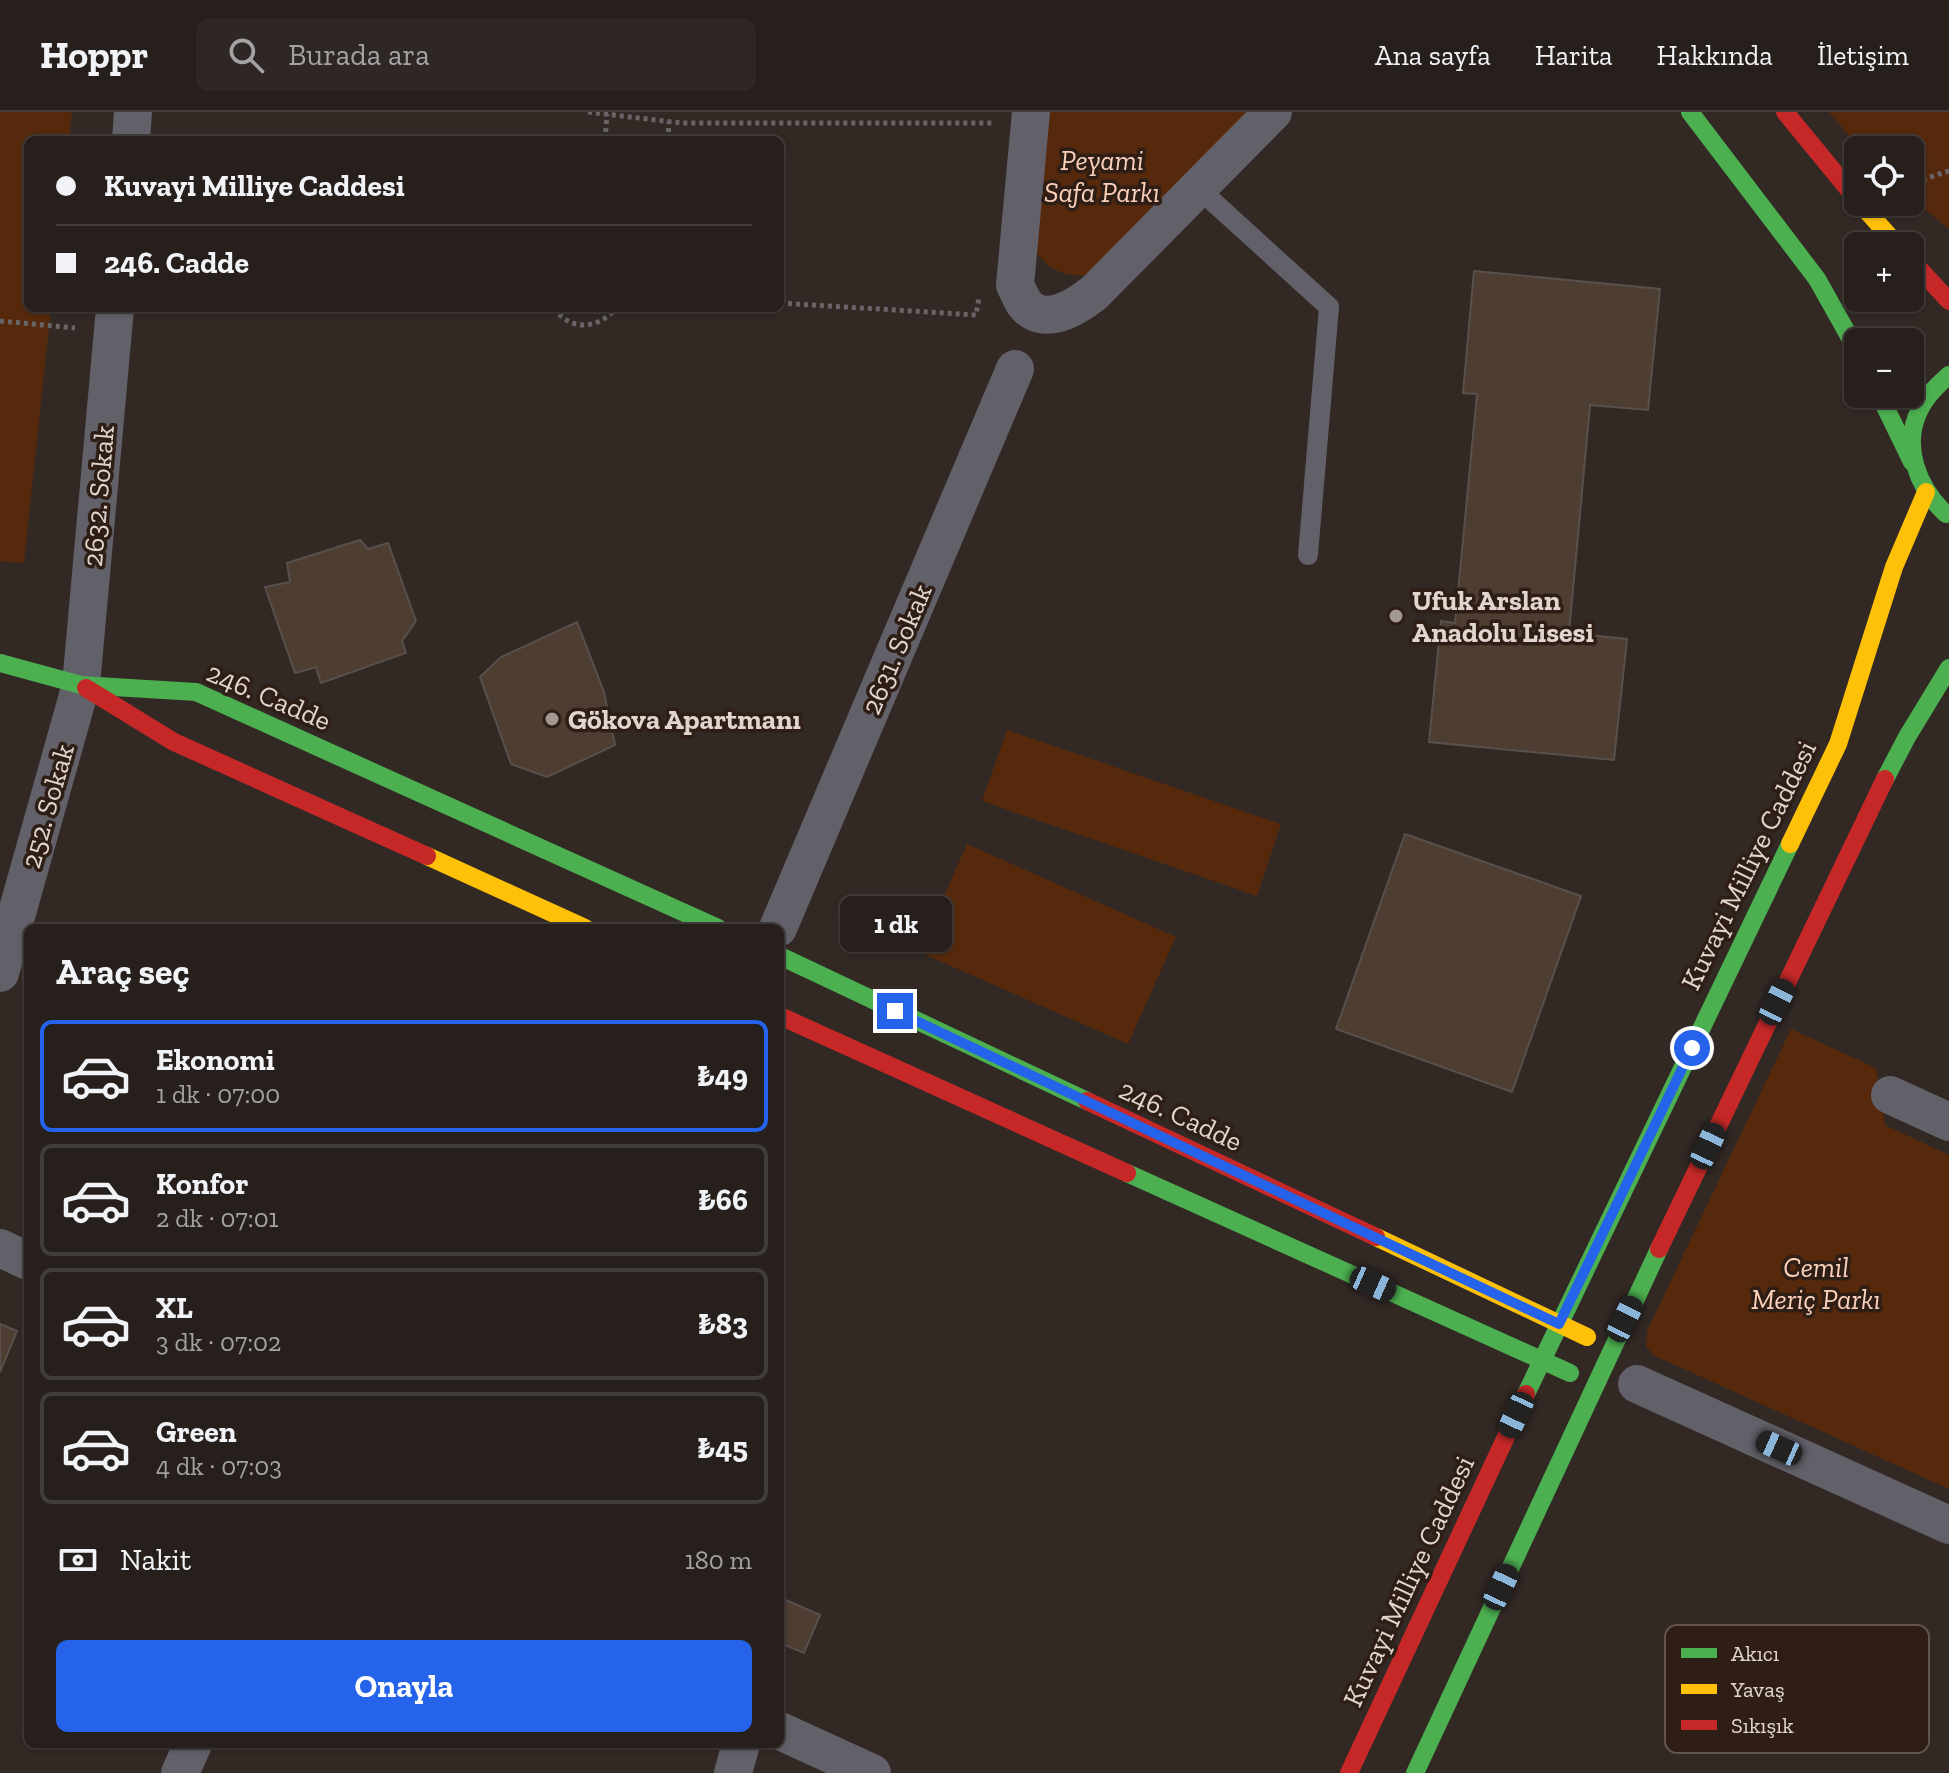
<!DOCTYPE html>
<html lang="tr">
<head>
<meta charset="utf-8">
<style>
	:root { --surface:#261f1c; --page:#2e2725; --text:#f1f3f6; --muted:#a4a2a3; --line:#423d3b; --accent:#2563eb }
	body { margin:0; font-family:"Zilla Slab",serif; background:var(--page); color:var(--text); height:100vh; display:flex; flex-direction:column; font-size:30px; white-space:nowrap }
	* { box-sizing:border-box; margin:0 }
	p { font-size:26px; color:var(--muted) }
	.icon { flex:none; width:44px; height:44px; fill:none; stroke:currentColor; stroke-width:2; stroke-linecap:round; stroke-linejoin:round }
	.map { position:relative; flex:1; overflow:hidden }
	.details { position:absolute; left:24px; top:812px; width:760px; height:824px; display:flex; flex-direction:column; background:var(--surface); border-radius:12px; box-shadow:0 2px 6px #0004,0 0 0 2px var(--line) }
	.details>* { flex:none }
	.top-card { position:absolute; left:24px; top:24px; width:760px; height:176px; border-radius:12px; box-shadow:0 2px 6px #0004,0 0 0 2px var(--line); display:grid; align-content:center; height:176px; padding:0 32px; background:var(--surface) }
	.buttons { position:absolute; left:1844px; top:24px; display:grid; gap:16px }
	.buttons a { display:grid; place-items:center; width:80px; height:80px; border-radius:12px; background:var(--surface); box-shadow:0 2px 6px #0004,0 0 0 2px var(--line); font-size:40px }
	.end { position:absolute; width:36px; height:36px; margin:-18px; border:10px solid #2563eb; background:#fff; box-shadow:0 0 0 4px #fff }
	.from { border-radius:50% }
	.bubble { position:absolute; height:56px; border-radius:12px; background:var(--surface); box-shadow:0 2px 6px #0004,0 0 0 2px var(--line); font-size:26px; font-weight:700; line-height:56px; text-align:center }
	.car { position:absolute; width:24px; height:48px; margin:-24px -12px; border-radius:10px; box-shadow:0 0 6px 2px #0007; background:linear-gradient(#222 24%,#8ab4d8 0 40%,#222 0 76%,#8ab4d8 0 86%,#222 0) }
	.top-card b { display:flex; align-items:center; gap:28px; height:76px; font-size:30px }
	.top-card b+b { border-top:2px solid var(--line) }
	.top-card i { width:20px; height:20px; background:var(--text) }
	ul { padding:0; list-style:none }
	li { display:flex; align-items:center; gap:24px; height:112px; margin:0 16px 12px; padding:0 16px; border:4px solid var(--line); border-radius:12px }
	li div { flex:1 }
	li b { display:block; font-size:30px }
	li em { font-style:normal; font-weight:700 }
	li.selected { border-color:var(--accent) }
	li>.icon { width:72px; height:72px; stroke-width:1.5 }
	h2 { padding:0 32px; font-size:36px; line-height:96px }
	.pay { display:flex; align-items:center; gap:20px; height:88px; padding:0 32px; font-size:30px }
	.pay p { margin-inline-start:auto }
	.action { display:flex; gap:16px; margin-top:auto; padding:16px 32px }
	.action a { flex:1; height:92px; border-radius:12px; background:var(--accent); color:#fff; font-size:32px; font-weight:700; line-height:92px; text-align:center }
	header { display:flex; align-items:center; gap:48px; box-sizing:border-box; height:112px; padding:0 40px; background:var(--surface); border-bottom:2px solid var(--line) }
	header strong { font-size:38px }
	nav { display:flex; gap:44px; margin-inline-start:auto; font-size:28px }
	.search { width:560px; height:72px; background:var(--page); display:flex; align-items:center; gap:20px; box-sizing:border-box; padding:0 28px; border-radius:12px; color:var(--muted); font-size:30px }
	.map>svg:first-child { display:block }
	.green { fill:#56290c }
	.building { fill:#4e3d31; stroke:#58504d; stroke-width:2 }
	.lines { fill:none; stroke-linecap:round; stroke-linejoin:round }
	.path { stroke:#686569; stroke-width:5; stroke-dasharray:4 4; stroke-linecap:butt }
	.lane { stroke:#626069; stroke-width:20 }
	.street { stroke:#626069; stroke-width:38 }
	.fast { stroke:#4caf50; stroke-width:18 }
	.slow { stroke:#ffc107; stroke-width:18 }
	.jam { stroke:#c62828; stroke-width:18 }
	.route { stroke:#2563eb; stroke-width:10 }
	.poi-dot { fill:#a39994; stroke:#2e1e15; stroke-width:3 }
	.labels { text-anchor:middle; stroke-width:7; stroke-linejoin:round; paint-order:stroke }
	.park-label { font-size:28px; font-style:italic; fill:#fbd1bb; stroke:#2e1e15 }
	.street-label { font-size:28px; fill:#e0d5cf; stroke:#2e1e15 }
	.poi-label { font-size:28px; font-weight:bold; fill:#e0d5cf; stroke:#2e1e15; text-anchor:start }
	.key { fill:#2e1e15; stroke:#63554d; stroke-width:2 }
	.key-label { font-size:22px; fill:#e0d5cf }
</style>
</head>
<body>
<header>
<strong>Hoppr</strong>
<div class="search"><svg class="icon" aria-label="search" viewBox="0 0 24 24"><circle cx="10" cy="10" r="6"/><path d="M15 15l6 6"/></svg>Burada ara</div>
<nav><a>Ana sayfa</a><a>Harita</a><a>Hakkında</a><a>İletişim</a></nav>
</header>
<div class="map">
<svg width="1949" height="1661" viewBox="0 0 1949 1661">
	<rect width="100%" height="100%" fill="#322925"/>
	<path class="green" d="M0,0H72L69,28H28V196H51L24,451L0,449Z
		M1043,0H1252L1093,164C1062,164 1048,160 1032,133Z
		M1829,0H1949V117L1910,85V38H1861Z
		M1007,618L1281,712L1257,784L982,689Z
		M967,732L1176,825L1128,932L919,840Z
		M1791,917L1876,956L1885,1013L1949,1043V1377L1653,1243L1646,1234L1647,1219Z"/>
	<path class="building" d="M1474,159L1660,177L1648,298L1590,293L1569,521L1627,527L1614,648L1429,630L1441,509L1455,511L1477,282L1463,281Z
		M360,428L368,437L388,431L416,509L402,529L406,541L321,571L316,555L295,561L265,475L290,470L287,451Z
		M577,510L604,580L615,633L547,665L511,652L480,565L501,545Z
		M1405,722L1581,784L1512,980L1336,917Z
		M0,1212L17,1219L0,1260Z
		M786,1488L820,1503L804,1541L780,1531V1501Z"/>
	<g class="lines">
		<path class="path" d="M588,0L681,11H993
			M605,28L607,2
			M668,28L669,10
			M1910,78C1920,67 1936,63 1949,59
			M780,191L976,203L979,185
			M554,196C570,220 599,217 616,196
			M0,209L75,216"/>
		<path class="lane" d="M1198,76L1329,195L1308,443"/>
		<path class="street" d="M1031,0L1015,173C1018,179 1021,186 1024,191C1043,216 1075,196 1094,181L1273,0
			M131,28L133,0
			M778,816L1015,257
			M0,861L81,573L115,196
			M1890,983L1949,1010
			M0,1136L28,1149
			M1637,1272L1949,1413
			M780,1619L872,1661
			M180,1661L193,1632
			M733,1661L741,1632"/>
		<path class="fast" d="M1690,0L1817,167L1858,240
			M1879,282L1912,350
			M1946,402C1918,376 1901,334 1920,297C1926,284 1938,273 1949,263
			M0,551L81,573L196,580L718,816
			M1885,667L1907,625L1949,556
			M780,844L1087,989
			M1127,1061L1570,1261
			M1526,1282L1790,732
			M1415,1661L1659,1137"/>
		<path class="slow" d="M1859,90L1898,134
			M1790,732L1838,632L1894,455L1926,380
			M427,744L585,816
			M1376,1125L1587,1225"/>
		<path class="jam" d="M1785,0L1858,89
			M1910,147L1949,189
			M86,576L174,630L427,744
			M780,904L1127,1061
			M1087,989L1376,1125
			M1659,1137L1885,667
			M1349,1661L1526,1282"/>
	</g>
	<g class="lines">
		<path class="route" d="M895,899L1559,1212L1692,936"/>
	</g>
	<g class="poi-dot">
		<circle cx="1396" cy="504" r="8"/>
		<circle cx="552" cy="607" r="8"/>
	</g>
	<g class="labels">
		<g class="park-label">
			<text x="1102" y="58">Peyami<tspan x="1102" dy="32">Safa Parkı</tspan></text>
			<text x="1816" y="1165">Cemil<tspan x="1816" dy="32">Meriç Parkı</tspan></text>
		</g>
		<g class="street-label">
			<text transform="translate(98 384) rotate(-85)" y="10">2632. Sokak</text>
			<text transform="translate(896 537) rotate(-67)" y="10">2631. Sokak</text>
			<text transform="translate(269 584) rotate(23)" y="10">246. Cadde</text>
			<text transform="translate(47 694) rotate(-74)" y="10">252. Sokak</text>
			<text transform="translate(1748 753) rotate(-64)" y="10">Kuvayi Milliye Caddesi</text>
			<text transform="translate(1181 1003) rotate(25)" y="10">246. Cadde</text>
			<text transform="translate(1408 1469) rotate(-65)" y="10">Kuvayi Milliye Caddesi</text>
		</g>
		<g class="poi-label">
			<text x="1412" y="498">Ufuk Arslan<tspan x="1412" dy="32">Anadolu Lisesi</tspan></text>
			<text x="568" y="617">Gökova Apartmanı</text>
		</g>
	</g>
	<rect x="1665" y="1513" width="264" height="128" rx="12" class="key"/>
	<rect x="1681" y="1536" width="36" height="10" fill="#4caf50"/>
	<rect x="1681" y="1572" width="36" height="10" fill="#ffc107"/>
	<rect x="1681" y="1608" width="36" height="10" fill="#c62828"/>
	<g class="key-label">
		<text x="1731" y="1549">Akıcı</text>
		<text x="1731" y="1585">Yavaş</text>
		<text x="1731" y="1621">Sıkışık</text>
	</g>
</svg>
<div class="buttons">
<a><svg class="icon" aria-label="locate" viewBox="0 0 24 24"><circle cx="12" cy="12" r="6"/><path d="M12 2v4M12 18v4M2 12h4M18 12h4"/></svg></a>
<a>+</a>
<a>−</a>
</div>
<i class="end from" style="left:1692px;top:936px"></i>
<i class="end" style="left:895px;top:899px"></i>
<div class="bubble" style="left:840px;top:784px;width:112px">1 dk</div>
<i class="car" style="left:1777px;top:890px;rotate:26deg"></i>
<i class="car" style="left:1708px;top:1034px;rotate:25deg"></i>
<i class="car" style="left:1373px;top:1172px;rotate:114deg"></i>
<i class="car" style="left:1625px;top:1207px;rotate:26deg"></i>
<i class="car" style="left:1516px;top:1303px;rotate:205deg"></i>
<i class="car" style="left:1779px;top:1336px;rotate:294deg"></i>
<i class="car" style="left:1501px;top:1475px;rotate:25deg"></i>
<div class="top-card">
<b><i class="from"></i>Kuvayi Milliye Caddesi</b>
<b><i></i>246. Cadde</b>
</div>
<section class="details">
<h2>Araç seç</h2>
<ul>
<li class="selected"><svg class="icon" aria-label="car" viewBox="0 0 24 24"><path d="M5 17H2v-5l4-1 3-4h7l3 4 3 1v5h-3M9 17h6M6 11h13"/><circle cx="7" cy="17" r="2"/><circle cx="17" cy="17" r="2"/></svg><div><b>Ekonomi</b><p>1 dk · 07:00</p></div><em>₺49</em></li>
<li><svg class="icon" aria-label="car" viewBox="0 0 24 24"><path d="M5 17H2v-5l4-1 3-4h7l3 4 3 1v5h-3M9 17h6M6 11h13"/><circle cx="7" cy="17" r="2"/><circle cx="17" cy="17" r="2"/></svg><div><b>Konfor</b><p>2 dk · 07:01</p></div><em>₺66</em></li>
<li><svg class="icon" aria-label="car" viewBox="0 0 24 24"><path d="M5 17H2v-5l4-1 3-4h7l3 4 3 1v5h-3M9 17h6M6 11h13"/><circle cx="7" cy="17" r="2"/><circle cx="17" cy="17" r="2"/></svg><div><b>XL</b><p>3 dk · 07:02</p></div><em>₺83</em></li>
<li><svg class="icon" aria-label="car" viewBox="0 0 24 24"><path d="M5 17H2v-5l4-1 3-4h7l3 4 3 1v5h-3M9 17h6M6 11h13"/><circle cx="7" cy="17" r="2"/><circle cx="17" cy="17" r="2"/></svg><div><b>Green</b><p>4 dk · 07:03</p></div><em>₺45</em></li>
</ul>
<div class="pay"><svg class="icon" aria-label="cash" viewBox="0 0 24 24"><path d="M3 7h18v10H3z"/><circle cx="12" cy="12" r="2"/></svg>Nakit<p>180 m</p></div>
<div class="action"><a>Onayla</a></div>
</section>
</div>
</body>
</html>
